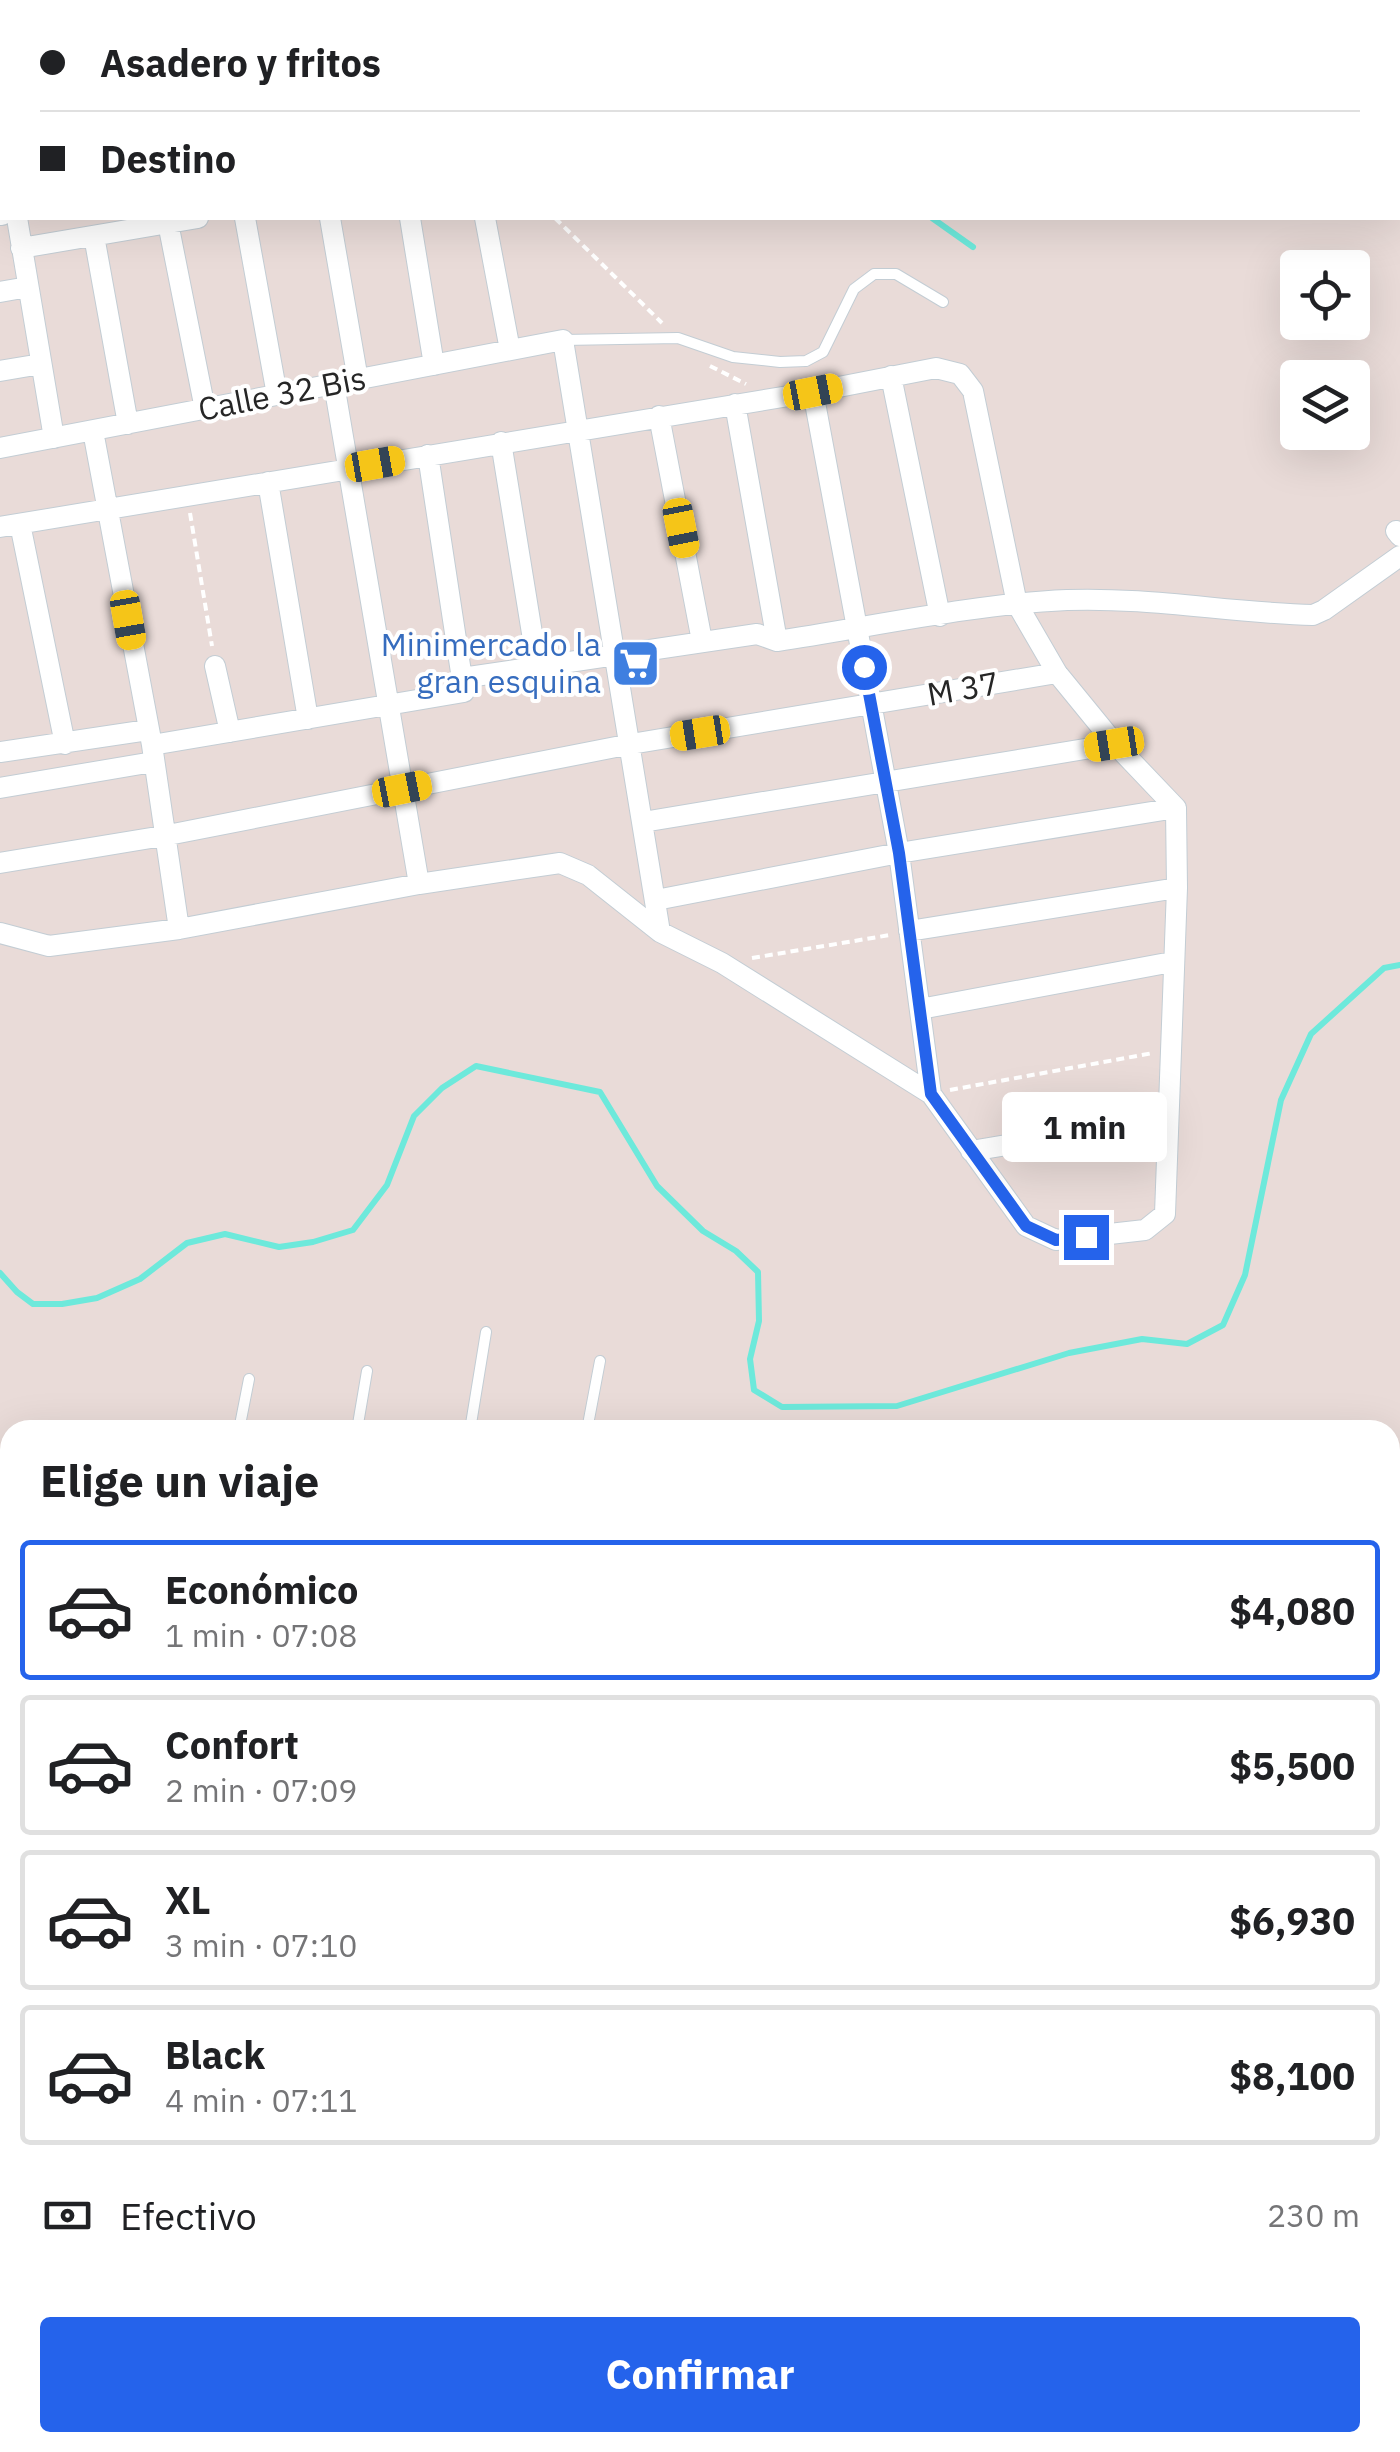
<!DOCTYPE html>
<html lang="es">
<head>
<meta charset="utf-8">
<style>
	:root { --surface:#fff; --page:#f6f6f6; --text:#202124; --muted:#757577; --line:#e0e0e0; --accent:#2563eb }
	body { margin:0; font-family:"IBM Plex Sans",sans-serif; background:var(--page); color:var(--text); height:100vh; display:flex; flex-direction:column; font-size:38px; white-space:nowrap }
	* { box-sizing:border-box; margin:0 }
	p { font-size:32px; color:var(--muted) }
	.icon { flex:none; width:55px; height:55px; fill:none; stroke:currentColor; stroke-width:2; stroke-linecap:round; stroke-linejoin:round }
	.map { position:relative; flex:1; overflow:hidden }
	.drawer { position:absolute; left:0px; top:1420px; width:1400px; height:1032px; display:flex; flex-direction:column; background:var(--surface); border-radius:30px 30px 0 0; box-shadow:0 10px 40px #0002 }
	.drawer>* { flex:none }
	.banner { position:absolute; left:0px; top:0px; width:1400px; height:220px; box-shadow:0 10px 40px #0002; display:grid; align-content:center; height:220px; padding:0 40px; background:var(--surface) }
	.fabs { position:absolute; left:1280px; top:250px; display:grid; gap:20px }
	.fabs a { display:grid; place-items:center; width:90px; height:90px; border-radius:10px; background:var(--surface); box-shadow:0 10px 40px #0002; font-size:50px }
	.end { position:absolute; width:45px; height:45px; margin:-22px; border:12px solid #2563eb; background:#fff; box-shadow:0 0 0 5px #fff }
	.from { border-radius:50% }
	.bubble { position:absolute; height:70px; border-radius:10px; background:var(--surface); box-shadow:0 10px 40px #0002; font-size:32px; font-weight:700; line-height:70px; text-align:center }
	.car { position:absolute; width:30px; height:60px; margin:-30px -15px; border-radius:12px; box-shadow:0 0 8px 2px #0007; background:linear-gradient(#f5c518 24%,#345 0 40%,#f5c518 0 76%,#345 0 86%,#f5c518 0) }
	.banner b { display:flex; align-items:center; gap:35px; height:95px; font-size:38px }
	.banner b+b { border-top:2px solid var(--line) }
	.banner i { width:25px; height:25px; background:var(--text) }
	ul { padding:0; list-style:none }
	li { display:flex; align-items:center; gap:30px; height:140px; margin:0 20px 15px; padding:0 20px; border:5px solid var(--line); border-radius:10px }
	li div { flex:1 }
	li b { display:block; font-size:38px }
	li em { font-style:normal; font-weight:700 }
	li.current { border-color:var(--accent) }
	li>.icon { width:90px; height:90px; stroke-width:1.5 }
	h2 { padding:0 40px; font-size:45px; line-height:120px }
	.pay { display:flex; align-items:center; gap:25px; height:110px; padding:0 40px; font-size:38px }
	.pay p { margin-inline-start:auto }
	.action { display:flex; gap:20px; margin-top:auto; padding:20px 40px }
	.action a { flex:1; height:115px; border-radius:10px; background:var(--accent); color:#fff; font-size:40px; font-weight:700; line-height:115px; text-align:center }
	.map>svg:first-child { display:block }
	.green { fill:#cadf95 }
	.lines { fill:none; stroke-linecap:round; stroke-linejoin:round }
	.stream { stroke:#6de9db; stroke-width:6 }
	.lane-casing { stroke:#c3cdd4; stroke-width:12 }
	.street-casing { stroke:#c3cdd4; stroke-width:22 }
	.path { stroke:#fff; stroke-width:4; stroke-dasharray:8 5; stroke-linecap:butt }
	.lane { stroke:#fff; stroke-width:10 }
	.street { stroke:#fff; stroke-width:20 }
	.route { stroke:#2563eb; stroke-width:12 }
	.labels { text-anchor:middle; stroke-width:8; stroke-linejoin:round; paint-order:stroke }
	.street-label { font-size:32px; fill:#262626; stroke:#fff }
	.shop-label { font-size:32px; fill:#366cbe; stroke:#fff; text-anchor:end }
</style>
</head>
<body>
<div class="map">
<svg width="1400" height="2452" viewBox="0 0 1400 2452">
	<rect width="100%" height="100%" fill="#e9dbd8"/>
	<path class="green" d="M0,1497L10,1502V1705L0,1699Z"/>
	<g class="lines">
		<path class="stream" d="M358,0L371,2
			M932,218L973,247
			M0,1273L17,1292L33,1304H62L97,1298L140,1279L187,1243L225,1234L279,1247L313,1242L353,1230L387,1185L414,1116L442,1088L476,1066L600,1092L657,1186L703,1231L736,1251L758,1272L759,1321L750,1359L754,1390L782,1407L897,1406L1069,1353L1142,1339L1187,1344L1223,1325L1245,1275L1281,1100L1311,1034L1384,968L1400,965"/>
		<defs>
			<path id="lane" d="M563,340L678,338L733,357L780,362L806,361L823,352L854,289L874,274H896L943,302
				M239,1430L249,1379
				M357,1430L367,1371
				M470,1430L486,1332
				M587,1430L600,1361"/>
			<path id="street" d="M0,122L2,132
				M0,215H2
				M17,218L54,438
				M245,218L277,395
				M330,218L358,380
				M410,218L434,365
				M485,218L510,350
				M168,223L205,409
				M94,236L128,424
				M21,248L198,218
				M0,292L28,287
				M0,371L41,364
				M891,376L940,616
				M334,384L419,884
				M813,392L899,853L931,1094
				M735,404L777,641
				M659,416L702,641
				M93,431L152,745L179,929
				M501,442L537,664
				M0,448L563,340L660,932
				M268,482L308,719
				M20,524L65,744
				M0,527L813,392L936,368L960,374L973,391L1017,604L1057,673L1115,744L1176,808L1177,888L1165,1214L1145,1230L1056,1240L1026,1226L931,1094L722,963L660,932L588,875L560,863L419,884L179,929L49,946L0,933
				M1396,531L1400,536
				M215,666L230,732
				M462,678L757,634L777,641C870,627 974,604 1067,600C1149,597 1231,613 1313,615L1324,610L1400,556
				M152,745L464,692L428,455
				M0,752L148,730
				M0,788L153,762
				M643,822L1115,744
				M0,863L163,836L631,744L1057,673
				M656,900L899,853L1176,808
				M909,931L1177,888
				M920,1009L1172,962
				M971,1151L1166,1118
				M0,1992L10,1991
				M0,2091L10,2090
				M0,2191L10,2190
				M0,2291L10,2290
				M0,2395L10,2394
				M85,2442L86,2452
				M206,2442L207,2448
				M473,2442L719,2448L729,2452
				M821,2442L823,2452
				M930,2442L931,2452
				M1029,2442L1030,2452
				M1136,2442L1138,2452
				M1236,2442L1237,2452
				M347,2452L417,2442"/>
		</defs>
		<use href="#lane" class="lane-casing"/>
		<use href="#street" class="street-casing"/>
		<path class="path" d="M555,218L662,323
			M710,366L746,384
			M190,513L212,646
			M752,958L890,935
			M950,1090L1153,1053"/>
		<use href="#lane" class="lane"/>
		<use href="#street" class="street"/>
	</g>
	<g class="lines">
		<path class="route" d="M864,667L899,853L931,1094L1026,1226L1056,1240L1086,1237"/>
	</g>
	<defs>
		<symbol id="supermarket-square" viewBox="-11 -11 22 22"><rect x="-9" y="-9" width="18" height="18" rx="4" fill="#3f7fe0" stroke="#fff"/><path d="M-6-5.5h2.5l.6 2H6L4.5 2H-2.5L-4.4-4H-6ZM-1.5 3.2a1.3 1.3 0 1 0 .1 0ZM3 3.2a1.3 1.3 0 1 0 .1 0Z" fill="#fff"/></symbol>
	</defs>
	<g fill-rule="evenodd">
		<use href="#supermarket-square" x="608" y="636" width="55" height="55"/>
	</g>
	<g class="labels">
		<g class="street-label">
			<text transform="translate(282 394) rotate(-11)" y="11">Calle 32 Bis</text>
			<text transform="translate(963 689) rotate(-10)" y="11">M 37</text>
		</g>
		<g class="shop-label">
			<text x="601" y="656">Minimercado la<tspan x="601" dy="37">gran esquina</tspan></text>
		</g>
	</g>
</svg>
<div class="fabs">
<a><svg class="icon" aria-label="locate" viewBox="0 0 24 24"><circle cx="12" cy="12" r="6"/><path d="M12 2v4M12 18v4M2 12h4M18 12h4"/></svg></a>
<a><svg class="icon" aria-label="layers" viewBox="0 0 24 24"><path d="M12 4l9 5-9 5-9-5zM3 14l9 5 9-5"/></svg></a>
</div>
<i class="end from" style="left:864px;top:667px"></i>
<i class="end" style="left:1086px;top:1237px"></i>
<div class="bubble" style="left:1002px;top:1092px;width:165px">1 min</div>
<i class="car" style="left:813px;top:392px;rotate:79deg"></i>
<i class="car" style="left:375px;top:464px;rotate:80deg"></i>
<i class="car" style="left:681px;top:528px;rotate:169deg"></i>
<i class="car" style="left:128px;top:620px;rotate:170deg"></i>
<i class="car" style="left:700px;top:733px;rotate:261deg"></i>
<i class="car" style="left:1114px;top:744px;rotate:261deg"></i>
<i class="car" style="left:402px;top:789px;rotate:79deg"></i>
<div class="banner">
<b><i class="from"></i>Asadero y fritos</b>
<b><i></i>Destino</b>
</div>
<section class="drawer">
<h2>Elige un viaje</h2>
<ul>
<li class="current"><svg class="icon" aria-label="car" viewBox="0 0 24 24"><path d="M5 17H2v-5l4-1 3-4h7l3 4 3 1v5h-3M9 17h6M6 11h13"/><circle cx="7" cy="17" r="2"/><circle cx="17" cy="17" r="2"/></svg><div><b>Económico</b><p>1 min · 07:08</p></div><em>$4,080</em></li>
<li><svg class="icon" aria-label="car" viewBox="0 0 24 24"><path d="M5 17H2v-5l4-1 3-4h7l3 4 3 1v5h-3M9 17h6M6 11h13"/><circle cx="7" cy="17" r="2"/><circle cx="17" cy="17" r="2"/></svg><div><b>Confort</b><p>2 min · 07:09</p></div><em>$5,500</em></li>
<li><svg class="icon" aria-label="car" viewBox="0 0 24 24"><path d="M5 17H2v-5l4-1 3-4h7l3 4 3 1v5h-3M9 17h6M6 11h13"/><circle cx="7" cy="17" r="2"/><circle cx="17" cy="17" r="2"/></svg><div><b>XL</b><p>3 min · 07:10</p></div><em>$6,930</em></li>
<li><svg class="icon" aria-label="car" viewBox="0 0 24 24"><path d="M5 17H2v-5l4-1 3-4h7l3 4 3 1v5h-3M9 17h6M6 11h13"/><circle cx="7" cy="17" r="2"/><circle cx="17" cy="17" r="2"/></svg><div><b>Black</b><p>4 min · 07:11</p></div><em>$8,100</em></li>
</ul>
<div class="pay"><svg class="icon" aria-label="cash" viewBox="0 0 24 24"><path d="M3 7h18v10H3z"/><circle cx="12" cy="12" r="2"/></svg>Efectivo<p>230 m</p></div>
<div class="action"><a>Confirmar</a></div>
</section>
</div>
</body>
</html>
